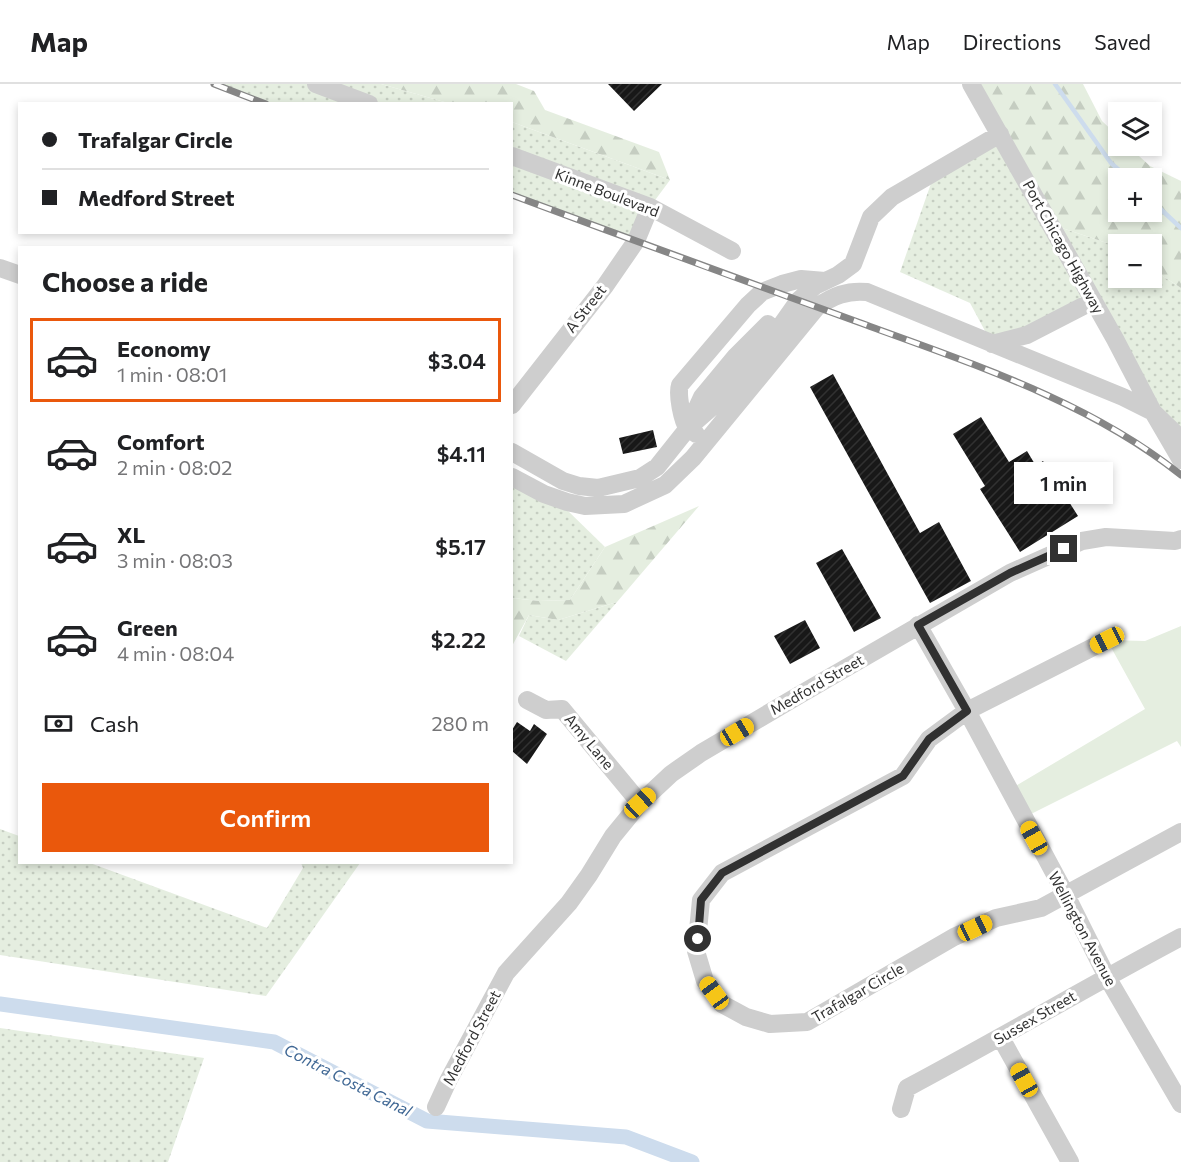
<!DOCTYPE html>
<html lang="en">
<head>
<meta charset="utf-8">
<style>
	:root { --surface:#fff; --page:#f2f2f2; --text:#202124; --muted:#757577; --line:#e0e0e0; --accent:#ea580c }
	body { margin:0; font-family:Commissioner,sans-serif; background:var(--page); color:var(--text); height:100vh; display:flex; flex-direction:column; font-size:22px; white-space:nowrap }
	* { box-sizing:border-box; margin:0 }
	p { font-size:20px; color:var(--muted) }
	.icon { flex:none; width:33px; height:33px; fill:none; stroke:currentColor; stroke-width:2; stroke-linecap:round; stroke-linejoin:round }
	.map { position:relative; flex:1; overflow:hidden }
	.drawer { position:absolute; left:18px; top:162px; width:495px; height:618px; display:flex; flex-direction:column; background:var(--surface); border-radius:0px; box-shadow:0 3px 9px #0003 }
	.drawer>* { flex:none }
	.banner { position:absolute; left:18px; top:18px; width:495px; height:132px; border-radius:0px; box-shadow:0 3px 9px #0003; display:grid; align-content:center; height:132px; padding:0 24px; background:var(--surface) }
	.controls { position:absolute; left:1108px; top:18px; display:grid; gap:12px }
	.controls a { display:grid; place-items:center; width:54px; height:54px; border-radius:0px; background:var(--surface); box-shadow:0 3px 9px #0003; font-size:30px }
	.end { position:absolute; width:27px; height:27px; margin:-14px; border:8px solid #313131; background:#fff; box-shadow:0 0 0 3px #fff }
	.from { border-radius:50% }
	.bubble { position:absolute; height:42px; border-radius:0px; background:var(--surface); box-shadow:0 3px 9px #0003; font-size:20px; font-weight:600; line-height:42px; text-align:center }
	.car { position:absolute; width:18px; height:36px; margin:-18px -9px; border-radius:8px; box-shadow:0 0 4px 2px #0007; background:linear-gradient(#f5c518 24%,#345 0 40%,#f5c518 0 76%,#345 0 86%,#f5c518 0) }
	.banner b { display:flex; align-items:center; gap:21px; height:57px; font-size:22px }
	.banner b+b { border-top:2px solid var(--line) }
	.banner i { width:15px; height:15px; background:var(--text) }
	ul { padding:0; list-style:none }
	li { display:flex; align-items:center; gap:18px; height:84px; margin:0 12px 9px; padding:0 12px; border:3px solid transparent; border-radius:0px }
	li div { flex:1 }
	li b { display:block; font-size:22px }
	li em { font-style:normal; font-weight:600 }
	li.current { border-color:var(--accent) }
	li>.icon { width:54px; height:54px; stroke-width:1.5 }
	h2 { padding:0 24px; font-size:27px; line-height:72px }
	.pay { display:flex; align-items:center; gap:15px; height:66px; padding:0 24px; font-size:22px }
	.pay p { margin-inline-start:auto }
	.cta { display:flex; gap:12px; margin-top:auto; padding:12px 24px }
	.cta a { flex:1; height:69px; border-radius:0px; background:var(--accent); color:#fff; font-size:24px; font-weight:600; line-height:69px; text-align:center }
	header { display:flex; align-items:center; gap:36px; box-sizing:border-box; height:84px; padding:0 30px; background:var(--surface); border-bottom:2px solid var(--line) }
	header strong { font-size:28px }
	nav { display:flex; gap:33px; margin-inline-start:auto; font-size:21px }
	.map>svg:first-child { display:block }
	.grass { fill:url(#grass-dots) }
	.forest { fill:url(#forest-firs); fill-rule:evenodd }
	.park { fill:#e5eee0 }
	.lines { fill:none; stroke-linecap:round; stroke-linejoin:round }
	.stream { stroke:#cddced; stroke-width:4.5 }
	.canal { stroke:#cddced; stroke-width:15 }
	.building { fill:url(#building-hatch) }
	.minor { stroke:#cecece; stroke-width:18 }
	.rail-casing { stroke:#868686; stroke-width:7 }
	.rail { stroke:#fff; stroke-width:4.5; stroke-dasharray:14; stroke-linecap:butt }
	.route { stroke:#313131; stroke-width:8 }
	.labels { text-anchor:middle; stroke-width:6; stroke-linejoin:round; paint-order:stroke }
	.street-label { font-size:15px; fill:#313131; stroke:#fff }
	.water-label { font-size:16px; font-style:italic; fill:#3f6794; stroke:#fff }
</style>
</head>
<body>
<header>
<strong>Map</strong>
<nav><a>Map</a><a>Directions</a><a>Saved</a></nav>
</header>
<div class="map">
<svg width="1181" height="1078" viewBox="0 0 1181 1078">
	<defs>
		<pattern id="grass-dots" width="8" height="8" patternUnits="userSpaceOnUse" patternTransform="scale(1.5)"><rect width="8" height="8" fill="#e5eee0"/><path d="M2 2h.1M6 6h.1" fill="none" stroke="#c5cdc1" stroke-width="1.8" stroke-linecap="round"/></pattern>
		<pattern id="forest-firs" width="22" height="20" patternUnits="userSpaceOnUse" patternTransform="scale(1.5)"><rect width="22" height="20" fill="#e5eee0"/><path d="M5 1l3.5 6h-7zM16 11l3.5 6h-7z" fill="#c5cdc1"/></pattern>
		<pattern id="building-hatch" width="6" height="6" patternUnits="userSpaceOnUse" patternTransform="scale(1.5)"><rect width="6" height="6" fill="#181818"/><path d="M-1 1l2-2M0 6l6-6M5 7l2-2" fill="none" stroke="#313131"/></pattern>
	</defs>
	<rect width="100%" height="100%" fill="#fff"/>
	<path class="grass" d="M214,0H381L448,19H266Z
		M512,38L670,96L650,123L636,157L512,111Z
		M1000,50L1050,140L1119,163V194H1152V185L1181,204V363L1094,217L992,260L970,219L900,188L935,88Z
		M512,400L566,425L605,463L570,516L539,517L512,514Z
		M617,518L566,577L519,552L529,531L558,536Z
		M0,745L19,752L20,778L90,779L267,844L303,784L301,779H360L266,912L0,871Z
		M0,944L204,974L168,1078H0Z"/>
	<path class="forest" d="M381,0H516L534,7L545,26L659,68L670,96L512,38V20L448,19Z
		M971,0H1083L1102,37L1119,53V62H1128L1150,82L1181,97V204L1152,185V160H1119V163L1050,140ZM1119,94H1152V128H1119Z
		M699,422L617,518L558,536L529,531L512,562V514L539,517L570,516L605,463Z"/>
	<path class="park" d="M1181,542V663L1177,657L1023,734L1009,706L1145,625L1107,556L1145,557Z"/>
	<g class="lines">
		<path class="stream" d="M1055,0L1111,79L1128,94
			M1152,117L1181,144"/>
		<path class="canal" d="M0,920L274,958L427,1037L626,1053L692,1078"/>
	</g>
	<path class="building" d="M608,0H662L634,27Z
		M833,290L920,449L939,438L971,497L930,519L810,303Z
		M981,333L1009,378L1027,367L1036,382L1043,377L1078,432L1020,468L980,405L985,402L953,350Z
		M653,346L657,363L623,370L619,354Z
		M842,465L881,534L854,548L816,479Z
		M805,536L820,564L790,580L774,552Z
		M517,638L530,647L534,640L547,650L527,680L512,667V646Z"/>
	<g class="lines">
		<path class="minor" d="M316,0L369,20
			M971,0L1115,255L1153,328L1181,376
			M512,72L650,123L732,167
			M0,184L20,191
			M992,260L1027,251L1093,217
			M512,321L605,202L636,157L650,123
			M691,337L702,313L736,272L768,240
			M696,350C694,348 690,347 688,345C682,337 677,310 680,301L748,221L762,208L782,200L801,195L825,197
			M512,368L563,397L579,402L598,404L640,394L657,383L688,344L712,323L780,243L799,216L815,202L838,191L853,180L871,133L892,113L1000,50
			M512,393L544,410L567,418L585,422L624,420L665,401L693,374L817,223C833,212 847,206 867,208L1123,313L1153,328L1181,355
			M918,541L967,627L1066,811L1107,893L1181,1020
			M1107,556L967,627L929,655L903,692L722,789L701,816L696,867L705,897L722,920L746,933L770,940L807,938L954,853L996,834L1041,824L1181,748
			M527,616L546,626L562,625L640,719
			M1001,954L1070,1078
			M436,1023L448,997L506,889L569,819L589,791L613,752L640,719L671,690L701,669L801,610L1010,489L1082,457L1106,453L1175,457L1181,455
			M901,1025L907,1004C999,955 1089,902 1181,853"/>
		<defs>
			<path id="rail" d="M214,0L266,20
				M512,111C627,154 742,196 858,238C969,279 1087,316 1181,391"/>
		</defs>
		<use href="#rail" class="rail-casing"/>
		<use href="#rail" class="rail"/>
	</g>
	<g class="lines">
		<path class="route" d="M698,855L701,816L722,789L903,692L929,655L967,627L918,541L1010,489L1064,465"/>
	</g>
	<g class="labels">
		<g class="street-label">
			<text transform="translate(607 109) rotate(21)" y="5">Kinne Boulevard</text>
			<text transform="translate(1063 163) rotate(61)" y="5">Port Chicago Highway</text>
			<text transform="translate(586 225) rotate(-52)" y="5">A Street</text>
			<text transform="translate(817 601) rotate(-30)" y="5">Medford Street</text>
			<text transform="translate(589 658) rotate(50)" y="5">Amy Lane</text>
			<text transform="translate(1082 845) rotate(62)" y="5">Wellington Avenue</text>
			<text transform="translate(858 909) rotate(-30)" y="5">Trafalgar Circle</text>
			<text transform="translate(1035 934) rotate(-30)" y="5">Sussex Street</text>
			<text transform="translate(472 954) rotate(-62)" y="5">Medford Street</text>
		</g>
		<g class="water-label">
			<text transform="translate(348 996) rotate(27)" y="6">Contra Costa Canal</text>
		</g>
	</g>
</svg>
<div class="controls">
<a><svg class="icon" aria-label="layers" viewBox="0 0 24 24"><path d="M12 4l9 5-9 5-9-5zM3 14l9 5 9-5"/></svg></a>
<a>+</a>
<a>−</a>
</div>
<i class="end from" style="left:698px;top:855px"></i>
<i class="end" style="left:1064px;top:465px"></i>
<div class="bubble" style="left:1014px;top:378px;width:99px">1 min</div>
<i class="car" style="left:1107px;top:556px;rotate:243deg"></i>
<i class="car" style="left:737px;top:648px;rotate:59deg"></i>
<i class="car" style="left:640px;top:719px;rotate:47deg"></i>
<i class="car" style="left:1034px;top:754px;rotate:331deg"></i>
<i class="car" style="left:975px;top:844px;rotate:65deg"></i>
<i class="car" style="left:714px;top:909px;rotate:324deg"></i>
<i class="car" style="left:1024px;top:996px;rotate:331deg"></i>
<div class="banner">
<b><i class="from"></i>Trafalgar Circle</b>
<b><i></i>Medford Street</b>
</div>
<section class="drawer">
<h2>Choose a ride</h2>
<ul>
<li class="current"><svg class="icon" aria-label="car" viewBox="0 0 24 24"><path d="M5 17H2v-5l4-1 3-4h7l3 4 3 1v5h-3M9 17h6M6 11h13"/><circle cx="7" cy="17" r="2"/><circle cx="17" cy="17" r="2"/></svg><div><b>Economy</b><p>1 min · 08:01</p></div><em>$3.04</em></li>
<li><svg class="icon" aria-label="car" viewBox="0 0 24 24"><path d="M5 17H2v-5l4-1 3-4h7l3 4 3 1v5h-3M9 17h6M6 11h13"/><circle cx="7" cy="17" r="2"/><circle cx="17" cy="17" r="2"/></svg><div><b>Comfort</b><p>2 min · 08:02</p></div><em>$4.11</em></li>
<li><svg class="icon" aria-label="car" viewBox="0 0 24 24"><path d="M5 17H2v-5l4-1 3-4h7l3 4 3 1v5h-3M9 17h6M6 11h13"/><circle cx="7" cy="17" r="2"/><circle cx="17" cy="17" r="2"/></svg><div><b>XL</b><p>3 min · 08:03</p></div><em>$5.17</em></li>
<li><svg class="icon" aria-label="car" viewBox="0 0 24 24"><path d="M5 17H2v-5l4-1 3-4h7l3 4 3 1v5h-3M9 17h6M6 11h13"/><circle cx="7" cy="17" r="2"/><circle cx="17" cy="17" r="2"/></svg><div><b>Green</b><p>4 min · 08:04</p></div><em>$2.22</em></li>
</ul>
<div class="pay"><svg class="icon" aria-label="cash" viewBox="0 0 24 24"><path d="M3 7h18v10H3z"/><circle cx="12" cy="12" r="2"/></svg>Cash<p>280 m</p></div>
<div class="cta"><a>Confirm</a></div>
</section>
</div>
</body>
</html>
